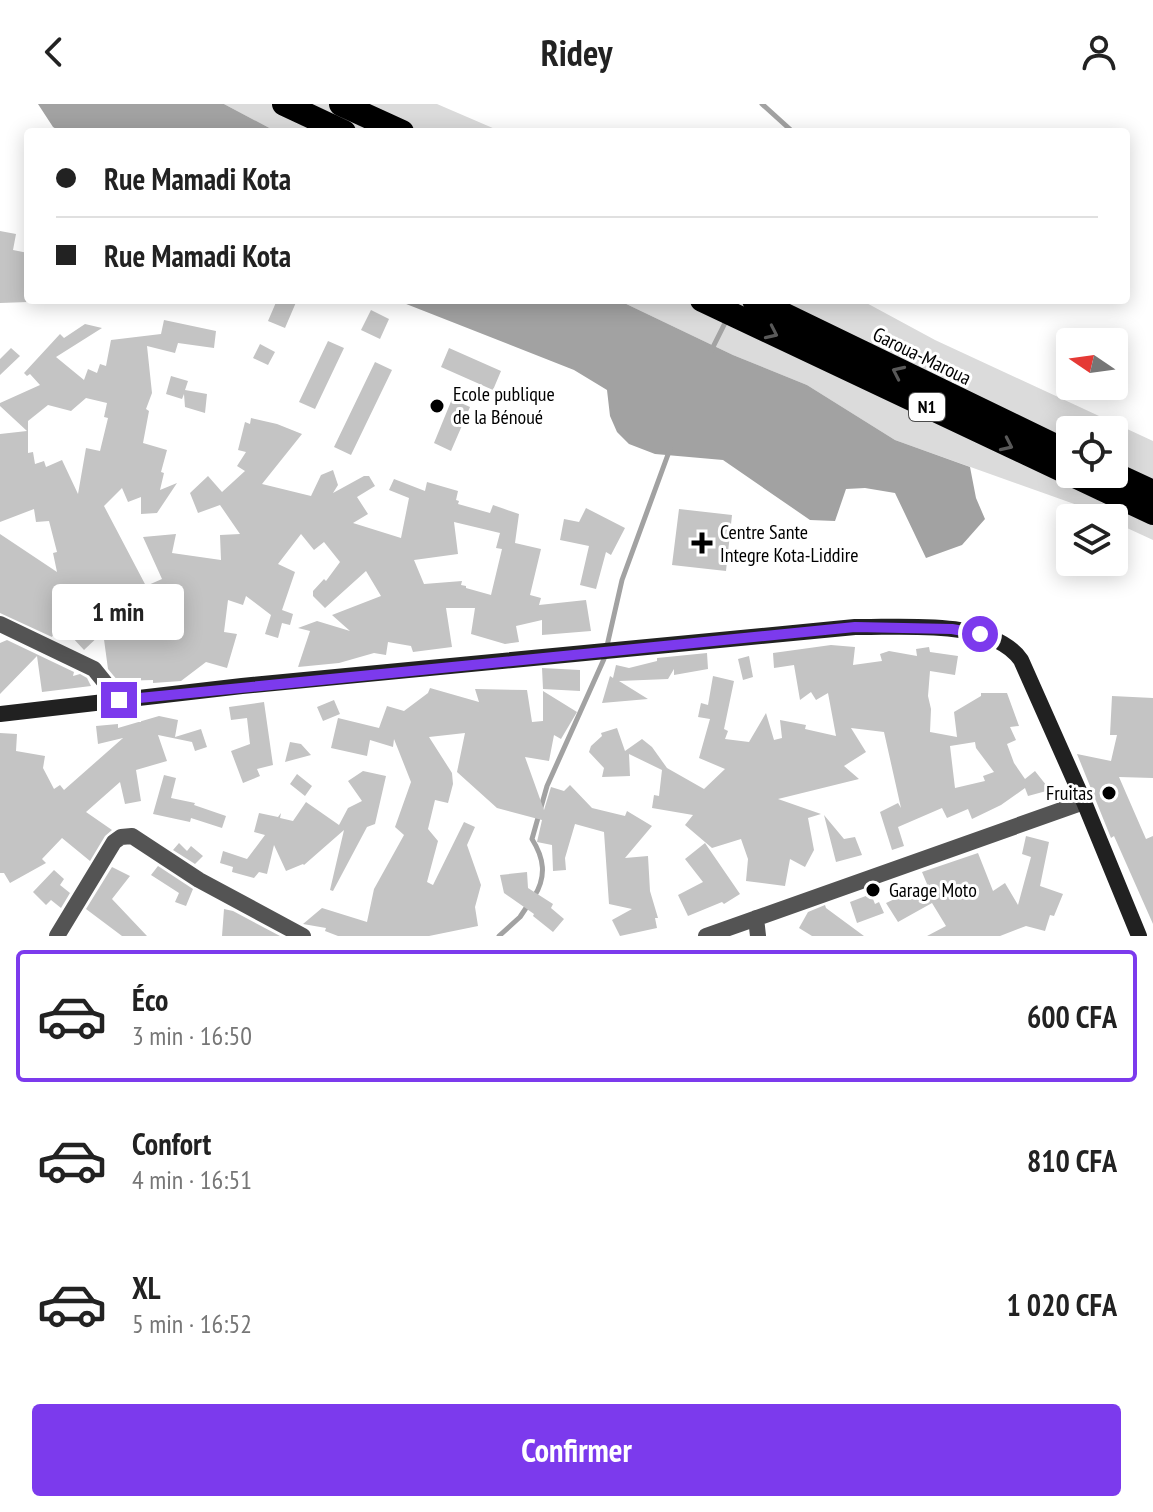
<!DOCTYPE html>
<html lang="fr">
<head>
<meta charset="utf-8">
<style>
	:root { --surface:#fff; --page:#f2f2f2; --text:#222; --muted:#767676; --line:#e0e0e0; --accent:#7c3aed }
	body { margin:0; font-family:"PT Sans Narrow",sans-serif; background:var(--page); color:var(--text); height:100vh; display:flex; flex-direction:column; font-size:30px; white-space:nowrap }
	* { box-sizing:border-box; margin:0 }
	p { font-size:26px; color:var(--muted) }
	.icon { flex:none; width:44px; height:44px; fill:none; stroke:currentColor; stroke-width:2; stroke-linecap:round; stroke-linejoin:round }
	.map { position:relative; height:832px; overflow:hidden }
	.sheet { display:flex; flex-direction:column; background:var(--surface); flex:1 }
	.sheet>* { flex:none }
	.top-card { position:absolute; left:24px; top:24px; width:1106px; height:176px; border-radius:8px; box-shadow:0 4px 20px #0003; display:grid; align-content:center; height:176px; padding:0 32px; background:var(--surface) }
	.needle { width:52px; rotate:283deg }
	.tools { position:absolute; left:1056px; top:224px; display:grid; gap:16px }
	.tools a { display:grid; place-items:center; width:72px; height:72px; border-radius:8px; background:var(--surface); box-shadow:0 4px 20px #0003; font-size:40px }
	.end { position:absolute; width:36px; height:36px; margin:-18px; border:10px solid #7c3aed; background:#fff; box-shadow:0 0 0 4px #fff }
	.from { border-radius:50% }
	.bubble { position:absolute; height:56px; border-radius:8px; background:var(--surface); box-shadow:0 4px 20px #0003; font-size:26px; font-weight:700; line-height:56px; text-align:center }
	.top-card b { display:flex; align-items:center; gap:28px; height:76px; font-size:30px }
	.top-card b+b { border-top:2px solid var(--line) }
	.top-card i { width:20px; height:20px; background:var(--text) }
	ul { padding:14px 0 0; list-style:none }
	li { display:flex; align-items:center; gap:24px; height:132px; margin:0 16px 12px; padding:0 16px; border:4px solid transparent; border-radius:8px }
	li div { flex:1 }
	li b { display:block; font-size:30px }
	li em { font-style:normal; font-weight:700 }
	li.on { border-color:var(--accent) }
	li>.icon { width:72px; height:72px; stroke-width:1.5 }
	.primary-button { display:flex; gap:16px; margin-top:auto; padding:16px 32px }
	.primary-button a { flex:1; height:92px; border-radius:8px; background:var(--accent); color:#fff; font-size:32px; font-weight:700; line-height:92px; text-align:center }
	header { display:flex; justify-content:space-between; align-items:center; height:104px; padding:0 32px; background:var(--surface); font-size:36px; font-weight:700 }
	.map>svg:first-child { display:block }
	.green { fill:#dbdbdb; fill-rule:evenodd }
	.water { fill:#a2a2a2 }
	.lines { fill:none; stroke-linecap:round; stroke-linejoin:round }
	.stream { stroke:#a2a2a2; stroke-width:5 }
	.building { fill:#c4c4c4; fill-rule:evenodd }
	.street { stroke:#545454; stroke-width:16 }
	.secondary { stroke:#212121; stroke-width:16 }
	.highway { stroke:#000; stroke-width:24 }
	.oneway { stroke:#595959 }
	.route { stroke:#7c3aed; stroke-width:10 }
	.poi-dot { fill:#000; stroke:#fff; stroke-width:3 }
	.labels { text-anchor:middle; stroke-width:6; stroke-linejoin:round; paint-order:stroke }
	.shield { fill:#fff; stroke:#4c4c4c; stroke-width:2 }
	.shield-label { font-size:18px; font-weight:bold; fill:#000 }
	.street-label { font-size:20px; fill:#000; stroke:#fff }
	.poi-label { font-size:20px; fill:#000; stroke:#fff; text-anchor:start }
</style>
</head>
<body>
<header><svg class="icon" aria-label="back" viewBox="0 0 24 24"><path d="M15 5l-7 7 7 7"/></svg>Ridey<svg class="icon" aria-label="person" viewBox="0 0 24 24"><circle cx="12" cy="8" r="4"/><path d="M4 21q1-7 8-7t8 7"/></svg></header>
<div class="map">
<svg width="1153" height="832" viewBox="0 0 1153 832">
	<rect width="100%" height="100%" fill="#fff"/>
	<path class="green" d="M224,0H437L502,28H277Z
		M618,196H861L935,236L1153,337V436L1114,418V414H1105L1080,402L895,336L807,281L733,251ZM1070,326H1114V370H1070Z"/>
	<path class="water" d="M38,0H224L277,28H61L53,23Z
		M396,196H618L733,251L807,281L895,336L970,363L976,394L985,415L962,441L926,454L895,389L865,384L846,385L835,417L810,416L723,356L655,350L629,340L617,328L610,312L607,286L574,266Z"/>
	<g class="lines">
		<path class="stream" d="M762,0L793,28
			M711,247L726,217
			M534,793C547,772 544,754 532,735L547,682L604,555L622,476L670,345
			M499,832L520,813L528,801"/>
	</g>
	<path class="building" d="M0,127L16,130L13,146L28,149L26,164L28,168V198L0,199Z
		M277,196H297L285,224L268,217Z
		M371,206L389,215L380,235L361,226Z
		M164,216L216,227L214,244L178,239L175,249L147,242L152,289L146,305L149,307L143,339L167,346L161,368L164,369L160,386L177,379L157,409L141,410V393L128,398L122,384L104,402L146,482L162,475L143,433L176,430L172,449L221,456L220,431L240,430L220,401L198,409L190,389L208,372L222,388L245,367L237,362L246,348L238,346L245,318L250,320L251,314L277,320L302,330L262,380L311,392L321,371L333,366L338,381L333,389L364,372H369L375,382L357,393L368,410L353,419L401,434L409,394L389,386L394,375L425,387L427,378L458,387L456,396L459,397L458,400L490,409L493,401L519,410L515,439L541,445L530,491L541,494L539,501L586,496L591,527L542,531V516L516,522L519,538L505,540L471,530L475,504H446L452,543L413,548L411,542L388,538L386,551L374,549L339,559L298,563L310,527L298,524L317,517L350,527L332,511L381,492L366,467L325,504L313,492V487L324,475L326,477L340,458L324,438L314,446L301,430L278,460L295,468L282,506L293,510L290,521L282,519L278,534L265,530L271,511L246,492L243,501L228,496L224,528L237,530L227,564L206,558L181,577L153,579V576L118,577L108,565L103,528L84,546L59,519L52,533L0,509V430L57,468L53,449L57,448L49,417L36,418L34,405L0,418V330L27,327L0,302V299L40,281L30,270L27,272L24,269L60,230L64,234L85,220L102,224L56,253L84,276L88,265L97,269L100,260L106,262L111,236L161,230ZM86,294L107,299L104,313L108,314L100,347L86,344L78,390L62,356L46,363L44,357L35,360L33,348L28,349V317L48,301L71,307ZM454,418L500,429L496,444L502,445L491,491L466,484V482L461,481L462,477L424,480L414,456L458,450Z
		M328,237L344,244L315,305L299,298Z
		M260,240L275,248L268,261L253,254Z
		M11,244L20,252L0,271V255Z
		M449,244L501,267L493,286L441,263Z
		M375,258L392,266L351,351L334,343Z
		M171,272L188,277L185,286L207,290L205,309L185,303L184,290L182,295L166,290Z
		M452,295L470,303L451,347L434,339Z
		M586,404L625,424L611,451L606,448L596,485L580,481L589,442L560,436L564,415L579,418Z
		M679,405L732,411L726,467L672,461Z
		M7,536L74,568L73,572L80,570L87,574L91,582L42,588L37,552L0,590V539Z
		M831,541L855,543L853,561L882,557L880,550L889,547L917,552L916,545L929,543L930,548L958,552L955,571L930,567L928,592L931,605L930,628L957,633L954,608L981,592V589H1007L1019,622L1010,623L1016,636L1007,640L1014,659L1025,675L1035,667L1050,686L1028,692L1025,684L1001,701L972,715L968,705L947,714L942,704L898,723L904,742L892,746L880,708L898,699L901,704L884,628L851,624L866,648L844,662L859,675L778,695L821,710L808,714L814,746L805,763L790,755L785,782L746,777L748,755L741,735L712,744L685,721L693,711L652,704L654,691L659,692L662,666L629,650L630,672L602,673L604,664L589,648L591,642L602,632L601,629L617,624L625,647L642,635L652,643L667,664L704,685L725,665L699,654L710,615L698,613L701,599L708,601L713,572L734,577L724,625L728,627L725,635L749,638L766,609L774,636L782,634L780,616L806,621L805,625L836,632L828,589L816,596L811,588L800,596L794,561L774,564L773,549ZM975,638L976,644L994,668L983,672L985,677L955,684L950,642Z
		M707,549L708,565L674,571V565L668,575L619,577L648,595L602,599L610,572L613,574L616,561L629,564L657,557V554Z
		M749,552L753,573L743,576L738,555Z
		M542,564L580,566V587L543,585Z
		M430,584L479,598L475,585L527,586L532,618L543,617V587L577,608L561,635L554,631L549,657L525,653L544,706L551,683L564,687L570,681L592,704L625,712L627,707L652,722L625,754L648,752L650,787L658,814H655L657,824L620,832L612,816L632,805L609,800L604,728L575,720L565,754L566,766L553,767L552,741L537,738L542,716L497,704L457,668L465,629L429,633L452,669L453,680L448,699L435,696L428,725L438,737L427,778L433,781L464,718L475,723L467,741L481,781L475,803L478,822L429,832H338L325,827L326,824L303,820L322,804L367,818L374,785L404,731L395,723L411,678L394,635L393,643L370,636L367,652L331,644L338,614L379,624L387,602L404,607L428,589Z
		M1112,592L1153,594V674L1119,673L1146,735L1153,732V820L1114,732L1111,734L1077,650L1111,657L1117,631H1110Z
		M334,596L340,610L323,617L317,603Z
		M264,598L273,661L257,665L260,672L243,679L231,647L250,640L247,614L231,616L229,603Z
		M159,612L178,616L175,633L201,625L207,643L195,647L192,638L158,631L167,657L136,666L141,697L125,700L120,678L86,708L112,726L105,732L90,757L62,734L42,755L46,759L10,779L4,769H0V629L17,630L16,647L45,652L43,664L54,685L60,681L64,686L123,634L98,640L96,622L118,620V624Z
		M290,638L301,640L311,651L285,658Z
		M363,667L386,672L375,720L367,723L333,787L330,786L344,726L304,761L303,760L286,767L274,741L267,770L259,768L254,774L232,768L233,763L220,759L223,747L247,755L265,731L254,728L259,709L278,713L281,709L280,714L293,717L306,698L339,721L348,704L362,697L348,677Z
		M297,670L312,682L305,692L290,680Z
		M164,671L176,674L171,694L195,699L194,701L226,712L222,724L191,714L190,718L153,710Z
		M824,711L844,735L855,733L862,751L836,758Z
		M1026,732L1049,738L1040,782L1063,790L1054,812L1050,811L1045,827L1026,822L1000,832H927L946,822L932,799L898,818L886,799L927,780L922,768L978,749L993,787L1005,779L1018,801L1031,753L1022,750Z
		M179,739L187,747L191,742L203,752L195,760L173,746Z
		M705,739L740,790L724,800L722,798L688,812L678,791L703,778L685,755Z
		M158,762L193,785L186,802L175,798L179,789L151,771Z
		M112,763L130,772L112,795L147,832H122L86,805Z
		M54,766L64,775L60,781L70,789L61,804L51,796L46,801L33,788Z
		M527,768L528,784L553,800L551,804L564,815L553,828L533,812L534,810L504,789L500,771Z
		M871,790L875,800L879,798L884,809L857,819L850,798Z
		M825,801L826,804L864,832H812L799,824L808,808Z
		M224,805L233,807L280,832H222Z"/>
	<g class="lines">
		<path class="street" d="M0,520L94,565L119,596
			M756,814L758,832
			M57,832L114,738L121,733L132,732L199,776L303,832
			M706,832L1084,698"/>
		<path class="secondary" d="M0,610L242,582L855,523C901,524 992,514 1021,556L1084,698L1139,832"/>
		<path class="highway" d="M284,0L344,28
			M341,0L402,28
			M702,196L1153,409
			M754,196L1070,349
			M1114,370L1153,388"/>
	</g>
	<defs><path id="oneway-chevron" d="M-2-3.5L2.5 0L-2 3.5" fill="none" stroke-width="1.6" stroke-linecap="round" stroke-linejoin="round" transform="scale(2)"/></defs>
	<g class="oneway">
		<use href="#oneway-chevron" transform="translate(772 229) rotate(25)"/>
		<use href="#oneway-chevron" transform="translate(898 268) rotate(-155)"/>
		<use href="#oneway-chevron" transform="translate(1007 341) rotate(25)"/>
	</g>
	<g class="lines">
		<path class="route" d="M119,596L855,523L952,525L980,530"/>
	</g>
	<g class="poi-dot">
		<circle cx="437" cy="302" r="8"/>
		<path d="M698 427h8v8h8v8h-8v8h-8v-8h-8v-8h8z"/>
		<circle cx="1109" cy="689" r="8"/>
		<circle cx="873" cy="786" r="8"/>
	</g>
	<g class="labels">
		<rect class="shield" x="909" y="289" width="36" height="28" rx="6"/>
		<g class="shield-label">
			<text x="927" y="309">N1</text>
		</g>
		<g class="street-label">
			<text transform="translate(922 252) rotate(26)" y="7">Garoua-Maroua</text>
		</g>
		<g class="poi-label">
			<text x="453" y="297">Ecole publique<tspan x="453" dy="23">de la Bénoué</tspan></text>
			<text x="720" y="435">Centre Sante<tspan x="720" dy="23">Integre Kota-Liddire</tspan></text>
			<text x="1093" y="696" text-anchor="end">Fruitas</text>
			<text x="889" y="793">Garage Moto</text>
		</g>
	</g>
</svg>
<div class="tools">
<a><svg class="needle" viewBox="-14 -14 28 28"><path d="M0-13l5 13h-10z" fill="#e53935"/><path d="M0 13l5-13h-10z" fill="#767676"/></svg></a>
<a><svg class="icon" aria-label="locate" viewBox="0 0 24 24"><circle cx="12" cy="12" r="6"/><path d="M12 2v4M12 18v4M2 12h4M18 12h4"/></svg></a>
<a><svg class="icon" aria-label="layers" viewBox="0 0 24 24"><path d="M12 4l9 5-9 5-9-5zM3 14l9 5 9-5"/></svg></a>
</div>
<i class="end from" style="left:980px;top:530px"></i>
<i class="end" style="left:119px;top:596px"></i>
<div class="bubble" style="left:52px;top:480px;width:132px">1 min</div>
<div class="top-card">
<b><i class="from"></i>Rue Mamadi Kota</b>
<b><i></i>Rue Mamadi Kota</b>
</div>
</div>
<section class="sheet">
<ul>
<li class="on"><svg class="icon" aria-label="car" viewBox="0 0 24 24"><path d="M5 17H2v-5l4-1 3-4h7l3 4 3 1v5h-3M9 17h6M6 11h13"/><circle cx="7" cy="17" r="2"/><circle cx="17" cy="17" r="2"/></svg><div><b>Éco</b><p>3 min · 16:50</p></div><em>600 CFA</em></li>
<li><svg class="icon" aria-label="car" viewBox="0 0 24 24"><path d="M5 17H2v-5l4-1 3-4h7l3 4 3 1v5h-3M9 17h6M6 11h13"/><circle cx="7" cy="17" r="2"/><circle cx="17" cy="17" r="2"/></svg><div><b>Confort</b><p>4 min · 16:51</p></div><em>810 CFA</em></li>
<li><svg class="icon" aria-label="car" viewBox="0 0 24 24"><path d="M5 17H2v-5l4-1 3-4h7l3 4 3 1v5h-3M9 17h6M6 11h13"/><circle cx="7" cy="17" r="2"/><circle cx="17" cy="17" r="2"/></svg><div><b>XL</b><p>5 min · 16:52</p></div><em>1 020 CFA</em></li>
</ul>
<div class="primary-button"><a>Confirmer</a></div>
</section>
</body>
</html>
